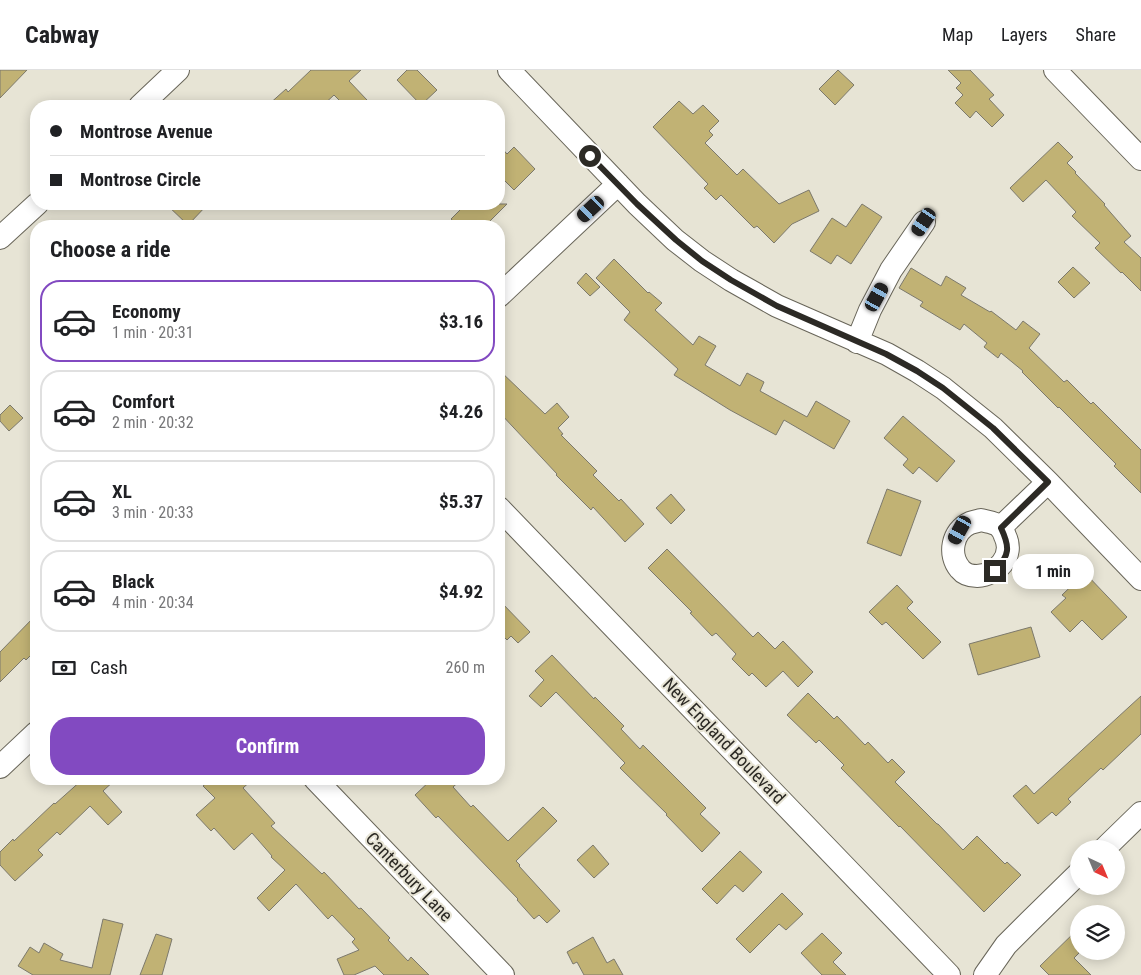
<!DOCTYPE html>
<html lang="en">
<head>
<meta charset="utf-8">
<style>
	:root { --surface:#fff; --page:#f6f6f6; --text:#202124; --muted:#757577; --line:#e0e0e0; --accent:#824ac1 }
	body { margin:0; font-family:"Roboto Condensed",sans-serif; background:var(--page); color:var(--text); height:100vh; display:flex; flex-direction:column; font-size:19px; white-space:nowrap }
	* { box-sizing:border-box; margin:0 }
	p { font-size:16px; color:var(--muted) }
	.icon { flex:none; width:28px; height:28px; fill:none; stroke:currentColor; stroke-width:2; stroke-linecap:round; stroke-linejoin:round }
	.map { position:relative; flex:1; overflow:hidden }
	.panel { position:absolute; left:30px; top:150px; width:475px; height:565px; display:flex; flex-direction:column; background:var(--surface); border-radius:20px; box-shadow:0 2px 12px #0003 }
	.panel>* { flex:none }
	.top-card { position:absolute; left:30px; top:30px; width:475px; height:110px; border-radius:20px; box-shadow:0 2px 12px #0003; display:grid; align-content:center; height:110px; padding:0 20px; background:var(--surface) }
	.needle { width:32px; rotate:136deg }
	.fabs { position:absolute; left:1070px; top:770px; display:grid; gap:10px }
	.fabs a { display:grid; place-items:center; width:55px; height:55px; border-radius:50%; background:var(--surface); box-shadow:0 2px 12px #0003; font-size:25px }
	.end { position:absolute; width:22px; height:22px; margin:-11px; border:6px solid #2c2a25; background:#fff; box-shadow:0 0 0 2px #fff }
	.from { border-radius:50% }
	.bubble { position:absolute; height:35px; border-radius:18px; background:var(--surface); box-shadow:0 2px 12px #0003; font-size:16px; font-weight:700; line-height:35px; text-align:center }
	.car { position:absolute; width:15px; height:30px; margin:-15px -8px; border-radius:6px; box-shadow:0 0 4px 1px #0007; background:linear-gradient(#222 24%,#8ab4d8 0 40%,#222 0 76%,#8ab4d8 0 86%,#222 0) }
	.top-card b { display:flex; align-items:center; gap:18px; height:48px; font-size:19px }
	.top-card b+b { border-top:1px solid var(--line) }
	.top-card i { width:12px; height:12px; background:var(--text) }
	ul { padding:0; list-style:none }
	li { display:flex; align-items:center; gap:15px; height:82px; margin:0 10px 8px; padding:0 10px; border:2px solid var(--line); border-radius:20px }
	li div { flex:1 }
	li b { display:block; font-size:19px }
	li em { font-style:normal; font-weight:700 }
	li.active { border-color:var(--accent) }
	li>.icon { width:45px; height:45px; stroke-width:1.5 }
	h2 { padding:0 20px; font-size:22px; line-height:60px }
	.pay { display:flex; align-items:center; gap:12px; height:55px; padding:0 20px; font-size:19px }
	.pay p { margin-inline-start:auto }
	.button { display:flex; gap:10px; margin-top:auto; padding:10px 20px }
	.button a { flex:1; height:58px; border-radius:20px; background:var(--accent); color:#fff; font-size:20px; font-weight:700; line-height:58px; text-align:center }
	header { display:flex; align-items:center; gap:30px; box-sizing:border-box; height:70px; padding:0 25px; background:var(--surface); border-bottom:1px solid var(--line) }
	header strong { font-size:24px }
	nav { display:flex; gap:28px; margin-inline-start:auto; font-size:18px }
	.map>svg:first-child { display:block }
	.building { fill:#c1b274; stroke:#7c796c }
	.lines { fill:none; stroke-linecap:round; stroke-linejoin:round }
	.minor-casing { stroke:#686559; stroke-width:24 }
	.minor { stroke:#fff; stroke-width:22 }
	.route { stroke:#2c2a25; stroke-width:6 }
	.labels { text-anchor:middle; stroke-width:4; stroke-linejoin:round; paint-order:stroke }
	.street-label { font-size:18px; fill:#2c2a25; stroke:#e7e4d5 }
</style>
</head>
<body>
<header>
<strong>Cabway</strong>
<nav><a>Map</a><a>Layers</a><a>Share</a></nav>
</header>
<div class="map">
<svg width="1141" height="905" viewBox="0 0 1141 905">
	<rect width="100%" height="100%" fill="#e7e4d5"/>
	<path class="building" d="M0,0H27L0,28Z
		M311,0H361L349,11L367,30L360,36H345L334,25L322,36H267L286,19L288,22Z
		M407,0H417L437,20L421,35L397,10Z
		M838,0L854,15L835,35L819,19Z
		M948,0H970L994,25L989,29L1004,45L992,57L976,41L970,48L955,33L963,25L956,18L961,13Z
		M679,31L693,44L703,35L719,51L709,61L713,65L705,73L737,105L743,99L779,134L809,120L819,141L792,154L774,173L757,156L754,158L721,125L716,130L704,118L708,114L653,57Z
		M1058,72L1073,87L1067,93L1076,102L1075,103L1105,134L1104,135L1131,166L1124,172L1141,188V221L1122,202L1121,203L1095,178L1100,173L1072,146L1076,142L1046,110L1023,132L1010,118Z
		M499,75L507,84L514,77L535,99L514,120L499,105Z
		M166,134H208L188,155Z
		M466,134H507L485,156H459L451,149Z
		M862,134L882,147L851,194L837,185L831,194L810,181L832,148L846,157Z
		M614,189L648,223L649,222L662,233L655,240L693,275L699,266L716,276L705,295L740,316L747,303L764,312L760,321L807,347L816,331L850,351L834,379L784,350L776,365L730,340L674,305L678,299L624,250L630,242L596,208Z
		M1073,197L1090,213L1074,228L1058,212Z
		M911,198L941,216L946,206L966,218L961,225L990,242L991,241L1016,260L1023,251L1040,264L1029,278L1064,312L1067,310L1091,334L1093,332L1141,380V423L1114,396L1116,394L1059,337L1058,338L1022,302L1023,301L1001,283L998,288L984,277L987,273L964,254L960,260L920,236L923,232L899,218Z
		M586,203L600,217L590,226L577,213Z
		M499,300L545,344L557,333L569,347L558,358L563,364L561,365L597,401L593,405L619,431L621,429L644,454L625,472L593,437L591,440L556,405L557,404L499,342Z
		M10,335L23,348L9,361L0,351V345Z
		M903,346L955,391L937,412L919,397L913,404L903,395L908,389L884,368Z
		M887,419L921,431L901,486L867,473Z
		M671,424L685,440L671,454L656,438Z
		M667,479L753,567L758,562L775,579L783,571L813,602L798,617L783,601L766,617L752,603L749,606L732,589L736,584L716,563L712,566L690,543L692,542L648,498Z
		M1085,503L1127,547L1102,570L1082,550L1070,562L1051,542L1066,528L1062,525Z
		M897,515L913,532L907,538L941,572L923,589L886,552L882,555L869,542Z
		M499,530L530,562L518,573L511,566L507,570L499,562Z
		M36,545V580L26,590L24,588L0,612V582Z
		M1031,557L1040,587L978,605L969,574Z
		M552,585L594,629L595,627L624,656L621,659L640,679L643,675L706,738L700,744L720,763L702,782L666,745L667,744L620,698L625,693L556,622L541,637L529,626L544,610L535,601Z
		M808,623L834,649L837,646L865,675L868,672L888,693L892,689L905,702L895,712L937,754H938L963,780L977,766L1005,794L1007,792L1021,805L984,842L900,756L899,757L841,698L844,695L819,670L816,673L787,645Z
		M1141,626V664L1103,700L1101,698L1068,729L1071,732L1056,746L1052,742L1038,754L1013,726L1026,715L1034,724Z
		M83,709H116L103,721L122,742L108,755L90,736L60,765L57,762L38,780L43,785L15,811L0,795V782L13,769L14,771L54,733L55,734Z
		M211,709H253L243,718L275,753L271,756L322,804L324,802L359,839L361,838L390,868L388,870L408,891L411,887L429,905H384L375,896L354,905H344L337,889L359,880L352,872L355,869L332,845L328,849L296,814L269,841L257,828L285,800L271,787L272,786L252,763L234,780L214,758L211,761L196,745L215,728L203,716Z
		M432,709H462L453,717L471,737L473,735L508,771L543,737L557,751L516,791L520,795L519,796L560,841L547,853L539,845L534,849L517,830L518,829L438,746L436,748L415,725Z
		M593,775L609,794L594,808L577,790Z
		M740,781L762,802L743,822L735,815L717,834L702,819Z
		M782,823L803,844L786,860L779,854L750,883L736,869Z
		M103,849L123,854L110,905H33L18,896L30,877L39,883L44,873L63,884L60,890L92,898Z
		M1079,858V883L1074,888L1091,905H1049L1040,896Z
		M822,863L842,883L833,892L846,905H822L801,883Z
		M156,864L172,869L162,905H140Z
		M593,867L607,893L614,889L623,905H584L577,892L573,894L567,882Z"/>
	<g class="lines">
		<defs>
			<path id="minor" d="M509,0L637,134L675,170L702,191L731,210L777,236L887,284L917,301L943,318L993,358L1048,412L1141,509
				M1055,0L1141,89
				M140,36L178,0
				M0,168L37,134
				M499,226L618,114
				M857,272L870,240L891,200L924,152
				M499,438L949,905
				M981,450C988,452 994,452 999,456C1002,459 1004,462 1005,466C1015,486 997,505 977,506C971,506 964,504 960,499C948,485 952,461 970,453C973,452 978,451 981,450Z
				M1001,457L1048,412
				M0,697L36,663
				M315,709L503,905
				M1104,779L1141,743
				M985,905L1006,875L1029,852L1079,803"/>
		</defs>
		<use href="#minor" class="minor-casing"/>
		<use href="#minor" class="minor"/>
	</g>
	<g class="lines">
		<path class="route" d="M590,86L637,134L676,170L702,191L731,210L777,236L886,284L917,301L943,318L993,358L1048,412L1001,458C1010,477 1010,485 995,501"/>
	</g>
	<g class="labels">
		<g class="street-label">
			<text transform="translate(724 671) rotate(46)" y="6">New England Boulevard</text>
			<text transform="translate(409 807) rotate(46)" y="6">Canterbury Lane</text>
		</g>
	</g>
</svg>
<div class="fabs">
<a><svg class="needle" viewBox="-14 -14 28 28"><path d="M0-13l5 13h-10z" fill="#e53935"/><path d="M0 13l5-13h-10z" fill="#757577"/></svg></a>
<a><svg class="icon" aria-label="layers" viewBox="0 0 24 24"><path d="M12 4l9 5-9 5-9-5zM3 14l9 5 9-5"/></svg></a>
</div>
<i class="end from" style="left:590px;top:86px"></i>
<i class="end" style="left:995px;top:501px"></i>
<div class="bubble" style="left:1012px;top:484px;width:82px">1 min</div>
<i class="car" style="left:591px;top:139px;rotate:227deg"></i>
<i class="car" style="left:924px;top:152px;rotate:214deg"></i>
<i class="car" style="left:877px;top:227px;rotate:29deg"></i>
<i class="car" style="left:960px;top:460px;rotate:209deg"></i>
<div class="top-card">
<b><i class="from"></i>Montrose Avenue</b>
<b><i></i>Montrose Circle</b>
</div>
<section class="panel">
<h2>Choose a ride</h2>
<ul>
<li class="active"><svg class="icon" aria-label="car" viewBox="0 0 24 24"><path d="M5 17H2v-5l4-1 3-4h7l3 4 3 1v5h-3M9 17h6M6 11h13"/><circle cx="7" cy="17" r="2"/><circle cx="17" cy="17" r="2"/></svg><div><b>Economy</b><p>1 min · 20:31</p></div><em>$3.16</em></li>
<li><svg class="icon" aria-label="car" viewBox="0 0 24 24"><path d="M5 17H2v-5l4-1 3-4h7l3 4 3 1v5h-3M9 17h6M6 11h13"/><circle cx="7" cy="17" r="2"/><circle cx="17" cy="17" r="2"/></svg><div><b>Comfort</b><p>2 min · 20:32</p></div><em>$4.26</em></li>
<li><svg class="icon" aria-label="car" viewBox="0 0 24 24"><path d="M5 17H2v-5l4-1 3-4h7l3 4 3 1v5h-3M9 17h6M6 11h13"/><circle cx="7" cy="17" r="2"/><circle cx="17" cy="17" r="2"/></svg><div><b>XL</b><p>3 min · 20:33</p></div><em>$5.37</em></li>
<li><svg class="icon" aria-label="car" viewBox="0 0 24 24"><path d="M5 17H2v-5l4-1 3-4h7l3 4 3 1v5h-3M9 17h6M6 11h13"/><circle cx="7" cy="17" r="2"/><circle cx="17" cy="17" r="2"/></svg><div><b>Black</b><p>4 min · 20:34</p></div><em>$4.92</em></li>
</ul>
<div class="pay"><svg class="icon" aria-label="cash" viewBox="0 0 24 24"><path d="M3 7h18v10H3z"/><circle cx="12" cy="12" r="2"/></svg>Cash<p>260 m</p></div>
<div class="button"><a>Confirm</a></div>
</section>
</div>
</body>
</html>
